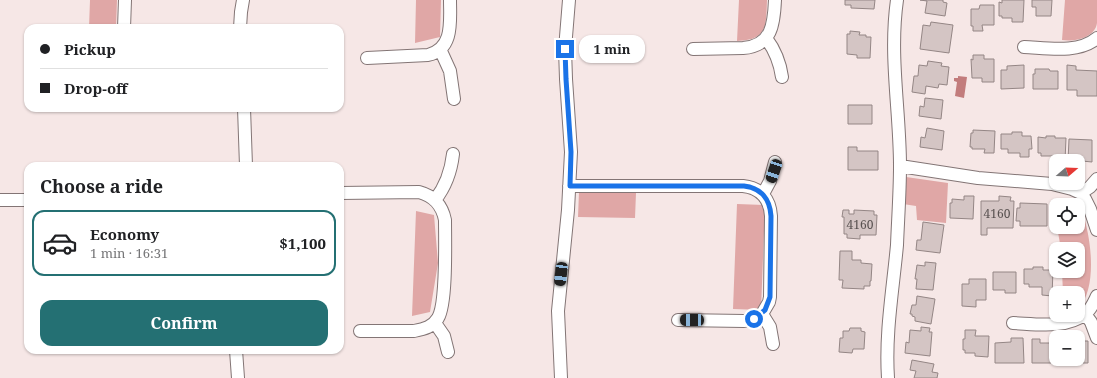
<!DOCTYPE html>
<html lang="en">
<head>
<meta charset="utf-8">
<style>
	:root { --surface:#fff; --page:#f2f2f2; --text:#202124; --muted:#757577; --line:#e0e0e0; --accent:#247073 }
	body { margin:0; font-family:"Noto Serif",serif; background:var(--page); color:var(--text); height:100vh; display:flex; flex-direction:column; font-size:15px; white-space:nowrap }
	* { box-sizing:border-box; margin:0 }
	p { font-size:13px; color:var(--muted) }
	.icon { flex:none; width:22px; height:22px; fill:none; stroke:currentColor; stroke-width:2; stroke-linecap:round; stroke-linejoin:round }
	.map { position:relative; flex:1; overflow:hidden }
	.drawer { position:absolute; left:24px; top:162px; width:320px; height:192px; display:flex; flex-direction:column; background:var(--surface); border-radius:12px; box-shadow:0 1px 3px #0004 }
	.drawer>* { flex:none }
	.banner { position:absolute; left:24px; top:24px; width:320px; height:88px; border-radius:12px; box-shadow:0 1px 3px #0004; display:grid; align-content:center; height:88px; padding:0 16px; background:var(--surface) }
	.needle { width:26px; rotate:71deg }
	.tools { position:absolute; left:1049px; top:154px; display:grid; gap:8px }
	.tools a { display:grid; place-items:center; width:36px; height:36px; border-radius:8px; background:var(--surface); box-shadow:0 1px 3px #0004; font-size:20px }
	.end { position:absolute; width:18px; height:18px; margin:-9px; border:5px solid #1a73e8; background:#fff; box-shadow:0 0 0 2px #fff }
	.from { border-radius:50% }
	.bubble { position:absolute; height:28px; border-radius:12px; background:var(--surface); box-shadow:0 1px 3px #0004; font-size:13px; font-weight:700; line-height:28px; text-align:center }
	.car { position:absolute; width:12px; height:24px; margin:-12px -6px; border-radius:5px; box-shadow:0 0 3px 1px #0007; background:linear-gradient(#222 24%,#8ab4d8 0 40%,#222 0 76%,#8ab4d8 0 86%,#222 0) }
	.banner b { display:flex; align-items:center; gap:14px; height:38px; font-size:15px }
	.banner b+b { border-top:1px solid var(--line) }
	.banner i { width:10px; height:10px; background:var(--text) }
	ul { padding:0; list-style:none }
	li { display:flex; align-items:center; gap:12px; height:66px; margin:0 8px 6px; padding:0 8px; border:2px solid transparent; border-radius:12px }
	li div { flex:1 }
	li b { display:block; font-size:15px }
	li em { font-style:normal; font-weight:700 }
	li.selected { border-color:var(--accent) }
	li>.icon { width:36px; height:36px; stroke-width:1.5 }
	h2 { padding:0 16px; font-size:18px; line-height:48px }
	.cta { display:flex; gap:8px; margin-top:auto; padding:8px 16px }
	.cta a { flex:1; height:46px; border-radius:12px; background:var(--accent); color:#fff; font-size:16px; font-weight:700; line-height:46px; text-align:center }
	.map>svg:first-child { display:block }
	.green { fill:#e0a7a6 }
	.water { fill:#c27c7c }
	.building { fill:#d4c5c4; stroke:#948685 }
	.lines { fill:none; stroke-linecap:round; stroke-linejoin:round }
	.street-casing { stroke:#837575; stroke-width:14 }
	.street { stroke:#fff; stroke-width:12 }
	.route { stroke:#1a73e8; stroke-width:5 }
	.labels { text-anchor:middle; stroke-width:3; stroke-linejoin:round; paint-order:stroke }
	.number-label { font-size:12px; fill:#585150 }
</style>
</head>
<body>
<div class="map">
<svg width="1097" height="378" viewBox="0 0 1097 378">
	<rect width="100%" height="100%" fill="#f6e7e6"/>
	<path class="green" d="M90,0H117L116,28H89Z
		M416,0H441L440,37L415,43Z
		M739,0H767C766,25 768,40 737,41Z
		M1065,0H1097C1097,7 1097,16 1097,23C1095,38 1074,42 1062,40Z
		M906,177L948,183L946,223L917,220L916,206L903,204Z
		M579,192L636,193L635,218L578,217Z
		M737,204L765,205L761,310L733,309Z
		M416,211L434,215L438,263L430,312L412,316Z
		M1078,213L1083,214C1092,242 1097,289 1078,309V293H1063L1062,271H1078V249H1061L1057,227H1078Z"/>
	<path class="water" d="M958,76L967,77L964,98L955,96L957,82L954,81V78H958Z"/>
	<path class="building" d="M845,0H875L874,9L851,8V5H845Z
		M920,0H943V2L947,3L945,16L925,13L927,1Z
		M1002,0H1024L1023,22H1012V18H1002V16H999V2L1002,3Z
		M1032,0H1052L1051,16H1036V7H1032Z
		M980,5H994V25H982L983,31H973V26H971V9H979Z
		M931,22L953,25L949,53L920,49L923,25L930,26Z
		M850,31L860,32L859,35H866V37H871L870,58H857V55L847,54V34H850Z
		M973,55H984V59H994V82H982V78H972L971,59L973,60Z
		M928,61L942,63L941,66L949,67L947,85L939,84L938,88L926,86L925,94L912,92L914,76H918L919,65L927,66Z
		M1024,65V88L1001,89V70H1007V66Z
		M1067,65L1076,66V70L1097,71V96H1077V90H1067Z
		M1035,69H1049L1050,71H1058V89H1033V74H1035Z
		M925,98L943,100L941,119L919,116L920,106L924,107Z
		M848,105H872V124H848Z
		M927,128L944,131L942,150L920,147L921,137L925,138Z
		M973,130L995,131L994,153H984L985,149H972V147H970L971,133H973Z
		M1012,132H1022V136H1031L1032,149H1029V157H1020V153H1008V149H1001V134H1012Z
		M1046,136H1055V138H1066L1065,161H1056V164H1054V156H1041V153H1038V137L1046,138Z
		M1069,139L1092,140V162L1082,161V158H1075V161H1068Z
		M848,147H857V151H878V170H848Z
		M964,196H974L973,219L950,218V203H952V199L964,200Z
		M999,196L1011,197L1010,201H1014L1013,228H987V235H981V201H999Z
		M1020,203L1047,204V226H1020V221H1016L1017,208H1020Z
		M843,210H849V214H854V210L874,211V215H877L876,235H860V239L847,238V234H844V217H842Z
		M923,222L944,225L940,253L916,250L917,240H921Z
		M840,251H852V260H861V263L872,264L871,281H870V286H864V289L842,288L843,280H839Z
		M925,262L936,263L933,290L916,289L917,279H915L917,265L925,266Z
		M1033,267H1043V270H1053L1052,296L1042,295V287H1029V284H1024V269H1033Z
		M993,272H1016V293H1005V290H993Z
		M969,279H986V300H976V307L962,306V284H969Z
		M917,296L935,299L931,324L915,321V317L912,316V314H910L912,305H916Z
		M921,327L930,328L929,332H932L930,356L905,353L906,342L909,343L910,330L921,331Z
		M850,328H861V331L865,332L864,349H853L852,353L839,352L840,338H843V331H849Z
		M965,330H976L975,336H989L988,357L975,356V353H965V350H963V339H965Z
		M1011,338H1023L1024,363H995V343L1011,342Z
		M1032,339H1040V343H1056V359H1061V363H1032Z
		M1078,341H1088V363H1065V359H1078Z
		M912,360L934,364L932,372L938,373L937,378H914L916,371L910,370Z"/>
	<g class="lines">
		<defs>
			<path id="street" d="M124,28L125,0
				M240,28L241,12L243,0
				M766,38C775,50 780,62 782,77
				M1024,47C1047,48 1078,54 1097,38
				M440,49L450,71L454,99
				M693,49L743,48C772,46 774,24 775,0
				M367,58L428,55C454,49 450,21 450,0
				M244,108L246,166
				M900,166L978,178L1052,184L1072,189L1081,193L1085,199L1090,209L1097,230
				M569,186H743C761,188 770,199 771,216L770,297L769,302L762,314L754,319L744,321L678,320
				M340,193L419,192C434,196 442,205 445,220C445,240 447,303 438,318C433,327 424,329 414,331H360
				M1081,193L1090,187L1097,179
				M763,194L770,181L775,162
				M0,200H28
				M435,200C446,186 451,172 453,154
				M762,314L770,327L773,344
				M1085,314L1091,322L1097,338
				M435,323L444,336L448,352
				M1013,323C1036,324 1066,329 1085,314C1091,310 1094,302 1097,296
				M236,350L238,378
				M561,378L558,311L568,210L571,152L566,79L565,49L569,0
				M888,378C885,333 893,289 897,245C898,219 900,192 900,166C900,111 889,56 897,0"/>
		</defs>
		<use href="#street" class="street-casing"/>
		<use href="#street" class="street"/>
	</g>
	<g class="lines">
		<path class="route" d="M565,49L566,79L571,152L570,186H744C761,188 770,199 771,216L770,297L765,310L754,319"/>
	</g>
	<g class="labels">
		<g class="number-label">
			<text x="997" y="218">4160</text>
			<text x="860" y="229">4160</text>
		</g>
	</g>
</svg>
<div class="tools">
<a><svg class="needle" viewBox="-14 -14 28 28"><path d="M0-13l5 13h-10z" fill="#e53935"/><path d="M0 13l5-13h-10z" fill="#757577"/></svg></a>
<a><svg class="icon" aria-label="locate" viewBox="0 0 24 24"><circle cx="12" cy="12" r="6"/><path d="M12 2v4M12 18v4M2 12h4M18 12h4"/></svg></a>
<a><svg class="icon" aria-label="layers" viewBox="0 0 24 24"><path d="M12 4l9 5-9 5-9-5zM3 14l9 5 9-5"/></svg></a>
<a>+</a>
<a>−</a>
</div>
<i class="end from" style="left:754px;top:319px"></i>
<i class="end" style="left:565px;top:49px"></i>
<div class="bubble" style="left:579px;top:35px;width:66px">1 min</div>
<i class="car" style="left:774px;top:171px;rotate:199deg"></i>
<i class="car" style="left:561px;top:274px;rotate:187deg"></i>
<i class="car" style="left:692px;top:320px;rotate:271deg"></i>
<div class="banner">
<b><i class="from"></i>Pickup</b>
<b><i></i>Drop-off</b>
</div>
<section class="drawer">
<h2>Choose a ride</h2>
<ul>
<li class="selected"><svg class="icon" aria-label="car" viewBox="0 0 24 24"><path d="M5 17H2v-5l4-1 3-4h7l3 4 3 1v5h-3M9 17h6M6 11h13"/><circle cx="7" cy="17" r="2"/><circle cx="17" cy="17" r="2"/></svg><div><b>Economy</b><p>1 min · 16:31</p></div><em>$1,100</em></li>
</ul>
<div class="cta"><a>Confirm</a></div>
</section>
</div>
</body>
</html>
